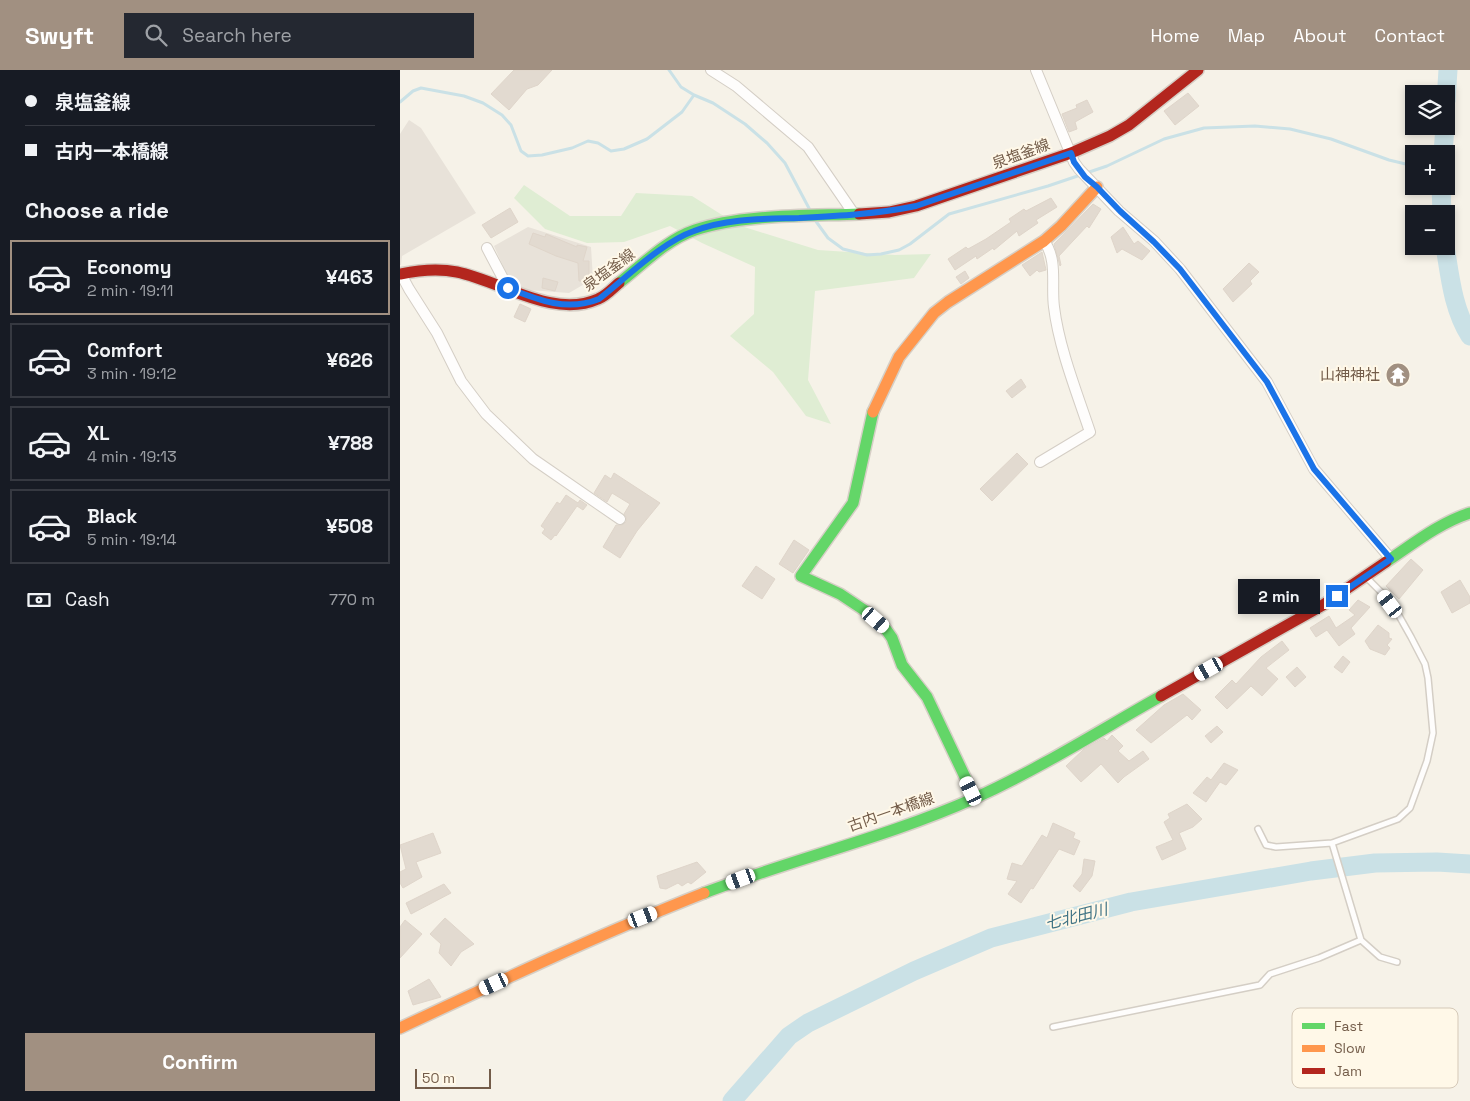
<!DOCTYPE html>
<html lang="en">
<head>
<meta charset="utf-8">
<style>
	:root { --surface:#171b24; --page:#242831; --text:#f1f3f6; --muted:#9ea1a6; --line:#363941; --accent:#a19081 }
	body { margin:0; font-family:"Space Grotesk","Noto Sans JP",sans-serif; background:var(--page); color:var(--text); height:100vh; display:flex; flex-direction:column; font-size:19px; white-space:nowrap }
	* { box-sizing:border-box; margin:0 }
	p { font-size:16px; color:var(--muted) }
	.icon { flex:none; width:28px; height:28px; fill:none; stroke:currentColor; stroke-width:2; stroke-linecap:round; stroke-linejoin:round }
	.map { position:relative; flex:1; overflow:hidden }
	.details { display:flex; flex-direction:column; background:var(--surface); width:400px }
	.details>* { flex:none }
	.hud { display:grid; align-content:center; height:110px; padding:0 25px; background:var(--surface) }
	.controls { position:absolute; left:1005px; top:15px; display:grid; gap:10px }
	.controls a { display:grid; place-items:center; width:50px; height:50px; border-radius:0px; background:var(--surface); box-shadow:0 2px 8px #0003; font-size:25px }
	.scale { position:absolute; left:15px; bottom:12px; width:76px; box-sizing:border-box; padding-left:5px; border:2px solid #735c49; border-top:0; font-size:14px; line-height:18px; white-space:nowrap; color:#735c49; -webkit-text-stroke:4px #fff8e8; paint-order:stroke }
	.end { position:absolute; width:22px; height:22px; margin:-11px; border:6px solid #1a73e8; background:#fff; box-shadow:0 0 0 2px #fff }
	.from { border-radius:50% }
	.bubble { position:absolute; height:35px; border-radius:0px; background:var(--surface); box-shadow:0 2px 8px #0003; font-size:16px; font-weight:700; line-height:35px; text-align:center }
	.car { position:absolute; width:15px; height:30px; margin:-15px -8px; border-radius:6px; box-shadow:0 0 4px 1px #0007; background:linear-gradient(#fff 24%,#345 0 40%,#fff 0 76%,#345 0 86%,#fff 0) }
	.hud b { display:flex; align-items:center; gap:18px; height:48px; font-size:19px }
	.hud b+b { border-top:1px solid var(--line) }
	.hud i { width:12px; height:12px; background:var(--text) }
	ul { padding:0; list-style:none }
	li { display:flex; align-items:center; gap:15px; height:75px; margin:0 10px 8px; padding:0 15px; border:2px solid var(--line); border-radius:0px }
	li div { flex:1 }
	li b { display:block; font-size:19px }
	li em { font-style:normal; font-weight:700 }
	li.active { border-color:var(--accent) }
	li>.icon { width:45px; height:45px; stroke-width:1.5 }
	h2 { padding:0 25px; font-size:22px; line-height:60px }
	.pay { display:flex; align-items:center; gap:12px; height:55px; padding:0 25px; font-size:19px }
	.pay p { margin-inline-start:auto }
	.cta { display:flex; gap:10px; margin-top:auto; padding:10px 25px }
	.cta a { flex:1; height:58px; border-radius:0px; background:var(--accent); color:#fff; font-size:20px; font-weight:700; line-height:58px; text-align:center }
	header { display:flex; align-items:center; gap:30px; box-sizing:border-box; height:70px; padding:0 25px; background:var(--accent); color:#fff }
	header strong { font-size:24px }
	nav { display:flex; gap:28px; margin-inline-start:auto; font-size:18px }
	.search { width:350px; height:45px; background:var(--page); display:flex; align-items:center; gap:12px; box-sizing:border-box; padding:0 18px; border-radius:0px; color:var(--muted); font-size:19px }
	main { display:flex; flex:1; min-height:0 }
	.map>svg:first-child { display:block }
	.industrial { fill:#e8e2d9 }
	.green { fill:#dfedd3 }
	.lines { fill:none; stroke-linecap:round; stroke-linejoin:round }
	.stream { stroke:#cae1e6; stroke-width:3 }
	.river { stroke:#cae1e6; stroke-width:19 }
	.building { fill:#e2dad0; stroke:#dfd5ca }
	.lane-casing { stroke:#d4cec5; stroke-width:8 }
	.street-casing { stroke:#d4cec5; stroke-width:12 }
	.fast-casing { stroke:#d6cfc6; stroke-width:14 }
	.slow-casing { stroke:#d6cfc6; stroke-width:14 }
	.jam-casing { stroke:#d6cfc6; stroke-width:14 }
	.lane { stroke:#fefdfc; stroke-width:5 }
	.street { stroke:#fefdfc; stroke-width:10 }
	.fast { stroke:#63d668; stroke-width:11 }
	.slow { stroke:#ff974d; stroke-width:11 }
	.jam { stroke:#b3261e; stroke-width:11 }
	.route { stroke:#1a73e8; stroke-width:6 }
	.labels { text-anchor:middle; stroke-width:4; stroke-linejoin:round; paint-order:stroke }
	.street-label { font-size:15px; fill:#735c49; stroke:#fff8e8 }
	.poi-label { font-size:15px; fill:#735c49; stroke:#fff8e8; text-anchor:end }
	.water-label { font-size:16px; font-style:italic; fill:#427586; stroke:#fff8e8 }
	.key { fill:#fff8e8; stroke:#d5c9b8; stroke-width:1 }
	.key-label { font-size:14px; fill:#735c49 }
</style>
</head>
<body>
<header>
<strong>Swyft</strong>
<div class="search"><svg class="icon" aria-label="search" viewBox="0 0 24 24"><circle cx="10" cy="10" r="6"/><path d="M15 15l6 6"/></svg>Search here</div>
<nav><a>Home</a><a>Map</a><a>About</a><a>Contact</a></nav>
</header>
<main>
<section class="details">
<div class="hud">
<b><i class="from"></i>泉塩釜線</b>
<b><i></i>古内一本橋線</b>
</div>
<h2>Choose a ride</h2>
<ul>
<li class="active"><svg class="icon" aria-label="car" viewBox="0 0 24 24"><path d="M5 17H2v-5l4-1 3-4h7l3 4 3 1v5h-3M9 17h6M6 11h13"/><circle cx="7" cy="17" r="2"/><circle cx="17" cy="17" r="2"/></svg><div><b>Economy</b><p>2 min · 19:11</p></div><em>¥463</em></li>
<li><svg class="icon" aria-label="car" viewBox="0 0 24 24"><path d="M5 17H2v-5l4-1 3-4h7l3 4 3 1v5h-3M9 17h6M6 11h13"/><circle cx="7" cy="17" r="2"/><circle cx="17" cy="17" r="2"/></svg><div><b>Comfort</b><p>3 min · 19:12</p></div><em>¥626</em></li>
<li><svg class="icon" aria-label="car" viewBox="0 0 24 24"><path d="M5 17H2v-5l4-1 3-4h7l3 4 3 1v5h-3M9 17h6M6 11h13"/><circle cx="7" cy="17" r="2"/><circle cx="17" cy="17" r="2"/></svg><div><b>XL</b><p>4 min · 19:13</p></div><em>¥788</em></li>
<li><svg class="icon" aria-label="car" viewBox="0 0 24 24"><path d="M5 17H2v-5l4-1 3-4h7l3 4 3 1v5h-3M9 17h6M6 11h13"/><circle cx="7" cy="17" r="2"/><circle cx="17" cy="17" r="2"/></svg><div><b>Black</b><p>5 min · 19:14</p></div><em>¥508</em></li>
</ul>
<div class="pay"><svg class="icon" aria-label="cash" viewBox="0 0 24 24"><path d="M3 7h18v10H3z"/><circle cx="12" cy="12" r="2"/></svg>Cash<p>770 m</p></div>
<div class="cta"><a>Confirm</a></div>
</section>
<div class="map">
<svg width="1070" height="1031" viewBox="0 0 1070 1031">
	<rect width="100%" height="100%" fill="#f6f2e8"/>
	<path class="industrial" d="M9,50L21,58L76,143L2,186L1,195H0V64Z
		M128,157L191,177L193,209L169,223L129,220L111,214L94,176Z"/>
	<path class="green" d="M124,115L170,146H221L236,123L292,126L338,155L418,180L495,185L531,184L514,208L415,221L408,310L431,354L406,346L373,302L330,266L354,244L355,197L302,173L270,156L224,172L187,173L145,159L114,128Z"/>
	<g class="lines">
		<path class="stream" d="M269,0L281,17L294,25L313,33L345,54L367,73L385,93L411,142
			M0,32L13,21L21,18L64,26L83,33L102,45L111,55L121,81L128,86L142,85L172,78L188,71L198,73L211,81L224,79L247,69L282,42L294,25
			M415,150L428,168L443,179L467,185L481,184L499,180L510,174L549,144L648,116L707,96L764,69L804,58L855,56L890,59L931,69L989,90L1014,96"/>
		<path class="river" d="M1046,31L1048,0
			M1043,84L1045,56
			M1041,116L1042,144
			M1045,176C1050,207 1053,239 1070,266
			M332,1031L389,966L408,953L514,901L591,868L731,832L911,801L975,793L1037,792L1070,794"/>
	</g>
	<path class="building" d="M114,0H152L138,15L127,19L109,40L91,24Z
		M788,23L799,36L775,55L764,41Z
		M687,30L693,42L675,52L677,59L669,62L662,44L677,38L676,35Z
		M651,128L657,137L636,150L638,153L619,166L617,161L594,180L593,178L577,189L576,186L555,200L548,189L566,177L568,179L586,169L611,152L609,149L624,139L626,141Z
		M693,134L701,139L689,158L687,156L659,186L661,195L660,196L654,174Z
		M110,138L118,152L91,168L82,155Z
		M723,157L734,174L738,171L750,181L742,190L722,179L717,183L711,167Z
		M133,163L145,167L146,164L177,177V175L187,177L183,191H189V211H179L178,193L156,186L129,174Z
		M642,182L646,200L639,202L637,200L630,206L622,195Z
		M849,193L859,202L850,211L852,214L833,232L823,219Z
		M565,201L569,208L561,214L556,207Z
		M143,208L158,212L155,221L142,218Z
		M120,234L131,239L125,252L114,247Z
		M621,309L626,317L612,328L606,321Z
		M617,383L628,394L592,431L580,419Z
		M214,403L260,433L237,461L220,488L203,477L216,455H222L226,452V447L224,444L230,434L212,423L207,432L194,423L205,405L211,409Z
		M166,425L178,433L180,430L187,435L183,440L177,436L156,466L155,465L151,470L142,463L145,459L141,456L157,432L160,434Z
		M394,470L409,480L393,503L379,494Z
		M1011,489L1023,500L999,529L986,516Z
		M356,496L375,509L362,529L342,516Z
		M1060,510L1070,527V533L1052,543L1041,522Z
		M958,530L970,537L951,558L955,564L939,576L927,560L916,567L910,558L929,546L936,558L955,545L949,540Z
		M978,555L989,563V568L992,569L987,575L990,578L985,585L970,579L965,571Z
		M882,571L889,580L866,598L878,609L862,626L851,616L827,639L815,627L832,610L836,614L861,587Z
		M943,586L950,592L942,603L934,597Z
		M897,597L906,607L895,617L886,607Z
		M783,624L801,640L792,650L787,645L751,673L736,660L764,635Z
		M817,656L823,662L811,673L805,666Z
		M712,665L723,676L718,681L729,691L743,681L749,689L724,707L718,713L701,694L681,712L666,696L684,679L704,668L707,671Z
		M824,693L838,700L826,715L820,712L806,732L793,723L807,707L811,710Z
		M787,734L802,749L793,757L779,763L786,779L762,790L756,777L773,770L764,752L770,748L768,744Z
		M653,753L675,763L673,768L680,771L674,785L659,779L633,819L631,818L621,833L608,824L617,811L607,809L612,793L622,796L642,765L647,768Z
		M33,763L41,783L16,792L22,807L3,818L0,813V802L6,799L0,775Z
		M684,789L695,791L692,806L680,822L673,816L682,804Z
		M297,792L306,802L291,814L288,812L282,816L278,813L266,819L260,818L257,806Z
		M44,814L51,823L11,844L6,833Z
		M45,848L74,874L61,882L51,896L39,883L41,874L30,864Z
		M5,850L22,864L0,888V857Z
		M29,909L41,927L13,935L8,921Z"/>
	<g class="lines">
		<defs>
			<path id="lane" d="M858,759L866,775L876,777L932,773L998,749L1010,738L1027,691L1033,663L1028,608L1025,594L1011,567L998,544L983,524L966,507
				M932,773L961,870L980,887L997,892
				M653,957L860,915L870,904L919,888L961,870"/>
			<path id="street" d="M311,0L336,16L408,77L454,144
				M636,0L674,92L679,99L719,141L754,171L780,199L867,312L914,399L991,489
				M87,178L108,218
				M1,204L9,219L37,263L61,311L86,344L133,389L220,449
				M640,392L690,362C677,323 659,278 654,237C651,215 658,190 644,171"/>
			<path id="fast" d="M219,213C242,195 266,170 295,160C342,144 409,146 459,144
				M473,342L453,433L401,506L440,524L467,542L485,558L492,568L502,595L527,627L575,728
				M986,492C1013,474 1039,453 1070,443
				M304,823C393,789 488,767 575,728C639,699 699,661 761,626"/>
			<path id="slow" d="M473,342L499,287L534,243L548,232L644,171L661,156L697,117
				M0,958C100,911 200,864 304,823"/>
			<path id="jam" d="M459,144L489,142L516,136L671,83L710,66L729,55L798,0
				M0,204C19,200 38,198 57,202C101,211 153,249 198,229C206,226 213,218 219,213
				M761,626L923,535L986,492"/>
		</defs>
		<use href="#lane" class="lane-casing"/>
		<use href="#street" class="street-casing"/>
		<use href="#fast" class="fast-casing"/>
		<use href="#slow" class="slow-casing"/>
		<use href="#jam" class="jam-casing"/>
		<use href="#lane" class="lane"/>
		<use href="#street" class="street"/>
		<use href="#fast" class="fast"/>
		<use href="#slow" class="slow"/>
		<use href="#jam" class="jam"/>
	</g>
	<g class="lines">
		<path class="route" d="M108,218C138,230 167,242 199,229C226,208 262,172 294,161C327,148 364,149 399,148C438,146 477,144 516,136L671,83L674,92L685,107L697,117L720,141L754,172L780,199L867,312L914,399L991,489L937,526"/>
	</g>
	<defs>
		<symbol id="temple-disc" viewBox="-11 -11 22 22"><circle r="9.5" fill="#a19081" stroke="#fff8e8"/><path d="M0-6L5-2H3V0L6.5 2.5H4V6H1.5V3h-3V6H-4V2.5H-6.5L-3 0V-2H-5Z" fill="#fff"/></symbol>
	</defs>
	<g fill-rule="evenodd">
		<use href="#temple-disc" x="984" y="291" width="28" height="28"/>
	</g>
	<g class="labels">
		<g class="street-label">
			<text transform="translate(621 84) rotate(-20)" y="5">泉塩釜線</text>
			<text transform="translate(209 200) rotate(-36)" y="5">泉塩釜線</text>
			<text transform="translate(491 742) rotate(-19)" y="5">古内一本橋線</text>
		</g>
		<g class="poi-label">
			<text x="980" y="310">山神神社</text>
		</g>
		<g class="water-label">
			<text transform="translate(676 846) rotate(-14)" y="6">七北田川</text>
		</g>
	</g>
	<rect x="892" y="938" width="166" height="80" rx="8" class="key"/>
	<rect x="902" y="953" width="23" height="6" fill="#63d668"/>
	<rect x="902" y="975" width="23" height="7" fill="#ff974d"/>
	<rect x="902" y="998" width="23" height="6" fill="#b3261e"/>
	<g class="key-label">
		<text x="934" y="961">Fast</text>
		<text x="934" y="983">Slow</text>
		<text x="934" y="1006">Jam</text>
	</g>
</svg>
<div class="controls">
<a><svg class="icon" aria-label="layers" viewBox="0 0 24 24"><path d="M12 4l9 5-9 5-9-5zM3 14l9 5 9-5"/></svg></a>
<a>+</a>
<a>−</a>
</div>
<div class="scale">50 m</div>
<i class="end from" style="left:108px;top:218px"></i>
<i class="end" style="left:937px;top:526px"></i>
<div class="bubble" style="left:838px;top:509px;width:82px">2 min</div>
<i class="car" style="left:990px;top:534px;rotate:323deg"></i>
<i class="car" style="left:476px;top:550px;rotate:131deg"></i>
<i class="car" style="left:809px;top:599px;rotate:241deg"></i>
<i class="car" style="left:571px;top:721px;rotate:335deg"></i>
<i class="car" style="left:341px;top:809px;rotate:250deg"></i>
<i class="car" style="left:243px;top:847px;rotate:69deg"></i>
<i class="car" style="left:94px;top:914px;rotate:245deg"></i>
</div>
</main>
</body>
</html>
